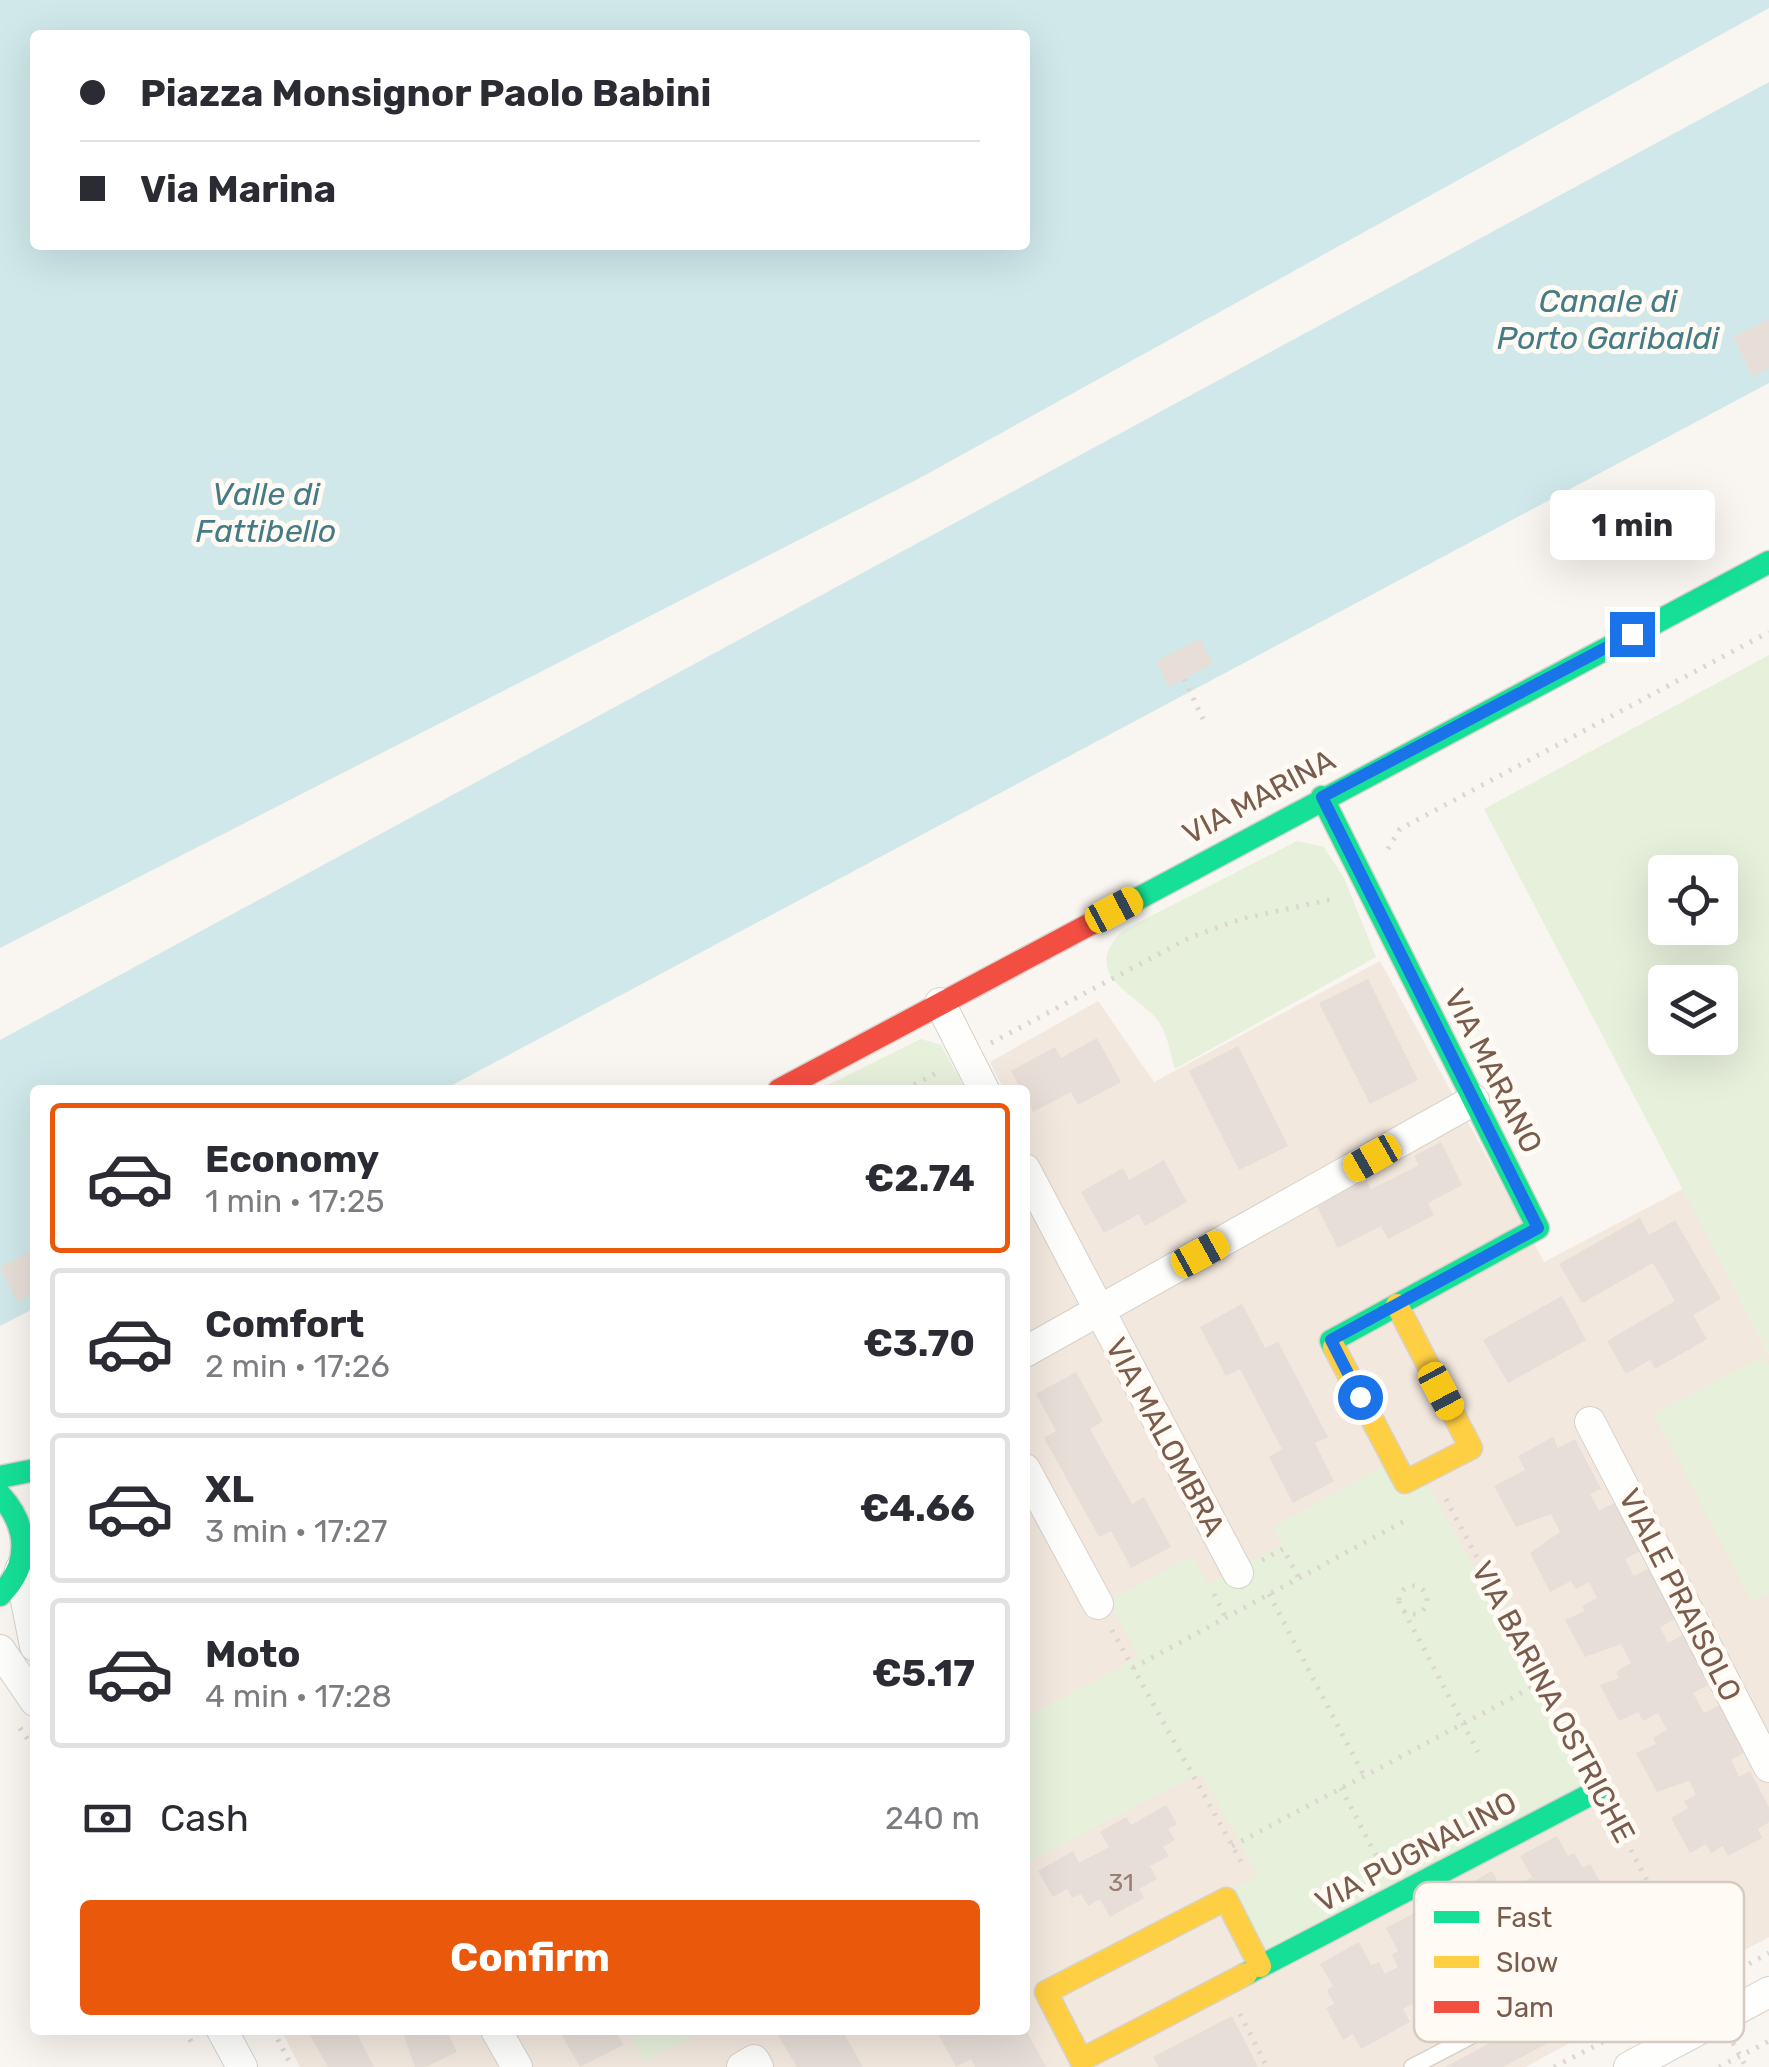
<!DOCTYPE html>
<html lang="en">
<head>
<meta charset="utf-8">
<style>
	:root { --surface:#fff; --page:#f2f2f3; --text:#2b2b33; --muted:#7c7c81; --line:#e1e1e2; --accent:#ea580c }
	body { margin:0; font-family:Rubik,sans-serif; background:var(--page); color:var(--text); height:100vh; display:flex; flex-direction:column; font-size:38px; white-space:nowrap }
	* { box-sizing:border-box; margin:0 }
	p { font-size:32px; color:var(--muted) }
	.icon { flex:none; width:55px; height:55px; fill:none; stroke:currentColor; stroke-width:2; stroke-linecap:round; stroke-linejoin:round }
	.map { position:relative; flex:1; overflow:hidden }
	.panel { position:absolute; left:30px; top:1085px; width:1000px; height:950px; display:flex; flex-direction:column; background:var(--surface); border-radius:10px; box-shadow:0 10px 40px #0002 }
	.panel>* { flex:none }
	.banner { position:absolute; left:30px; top:30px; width:1000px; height:220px; border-radius:10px; box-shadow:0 10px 40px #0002; display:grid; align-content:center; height:220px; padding:0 50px; background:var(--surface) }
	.controls { position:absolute; left:1648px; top:855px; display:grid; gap:20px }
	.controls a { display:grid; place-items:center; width:90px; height:90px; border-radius:10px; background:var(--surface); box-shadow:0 10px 40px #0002; font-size:50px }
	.end { position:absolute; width:45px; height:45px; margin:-22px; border:12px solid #1a73e8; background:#fff; box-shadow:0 0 0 5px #fff }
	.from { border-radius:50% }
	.bubble { position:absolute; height:70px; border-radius:10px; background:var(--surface); box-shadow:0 10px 40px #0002; font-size:32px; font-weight:700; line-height:70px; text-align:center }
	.car { position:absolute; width:30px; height:60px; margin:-30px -15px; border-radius:12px; box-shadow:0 0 8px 2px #0007; background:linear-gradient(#f5c518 24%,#345 0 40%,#f5c518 0 76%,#345 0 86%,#f5c518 0) }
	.banner b { display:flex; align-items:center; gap:35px; height:95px; font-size:38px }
	.banner b+b { border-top:2px solid var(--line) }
	.banner i { width:25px; height:25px; background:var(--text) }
	ul { padding:18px 0 0; list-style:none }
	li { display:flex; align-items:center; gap:30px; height:150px; margin:0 20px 15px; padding:0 30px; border:5px solid var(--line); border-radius:10px }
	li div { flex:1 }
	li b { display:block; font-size:38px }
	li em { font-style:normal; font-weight:700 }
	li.active { border-color:var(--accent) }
	li>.icon { width:90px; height:90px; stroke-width:1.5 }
	.pay { display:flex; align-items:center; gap:25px; height:110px; padding:0 50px; font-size:38px }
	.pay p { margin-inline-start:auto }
	.action { display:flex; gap:20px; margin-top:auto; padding:20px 50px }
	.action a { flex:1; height:115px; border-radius:10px; background:var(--accent); color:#fff; font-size:40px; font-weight:700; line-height:115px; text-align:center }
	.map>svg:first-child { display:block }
	.residential { fill:#f2e8de }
	.green { fill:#e7f0db; fill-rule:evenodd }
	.water { fill:#d0e8ea; fill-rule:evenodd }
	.building { fill:#e6ded7 }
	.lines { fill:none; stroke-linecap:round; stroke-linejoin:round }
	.lane-casing { stroke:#d7d1cb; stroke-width:18 }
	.street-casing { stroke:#d7d1cb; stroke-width:32 }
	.fast-casing { stroke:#d9d2cb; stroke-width:25 }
	.slow-casing { stroke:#d9d2cb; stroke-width:25 }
	.jam-casing { stroke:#d9d2cb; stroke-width:25 }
	.path { stroke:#dcd5d0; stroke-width:5; stroke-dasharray:2.5 8; stroke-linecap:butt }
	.lane { stroke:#fefefd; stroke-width:15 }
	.street { stroke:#fefefd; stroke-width:30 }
	.fast { stroke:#16e098; stroke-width:22 }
	.slow { stroke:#ffcf43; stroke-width:22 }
	.jam { stroke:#f24e42; stroke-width:22 }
	.route { stroke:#1a73e8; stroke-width:12 }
	.labels { text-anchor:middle; stroke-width:10; stroke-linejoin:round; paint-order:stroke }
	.number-label { font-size:25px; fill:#977e72 }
	.street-label { font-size:30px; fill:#7a5c4d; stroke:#fffaf3 }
	.water-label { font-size:32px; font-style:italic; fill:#437c86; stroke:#fffaf3 }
	.key { fill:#fffaf3; stroke:#d7cbc1; stroke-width:2.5 }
	.key-label { font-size:28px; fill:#7a5c4d }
</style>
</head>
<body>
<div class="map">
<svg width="1769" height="2067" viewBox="0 0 1769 2067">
	<rect width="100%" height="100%" fill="#f9f5f0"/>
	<path class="residential" d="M1380,961L1544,1262L1683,1189L1769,1354V1937L1525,2067H300L281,2030H1025V1090H1004L990,1062L1098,1001L1154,1082Z"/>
	<path class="green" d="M1769,655V1354L1484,809ZM1665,872H1720V928H1665ZM1720,982V1038H1665V982Z
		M1297,841L1324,847L1344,878L1376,957L1175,1069C1170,1052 1167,1030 1155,1017C1128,989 1082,973 1122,931Z
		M921,1039L941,1045L966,1090H818Z
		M1764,1356L1769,1366V1593L1752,1601L1654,1414Z
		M1389,1463L1430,1488L1595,1788L1266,1960L1231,1890L1258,1875L1201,1772L1025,1864V1718L1139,1657L1108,1601L1192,1556L1208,1584L1282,1544L1273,1527Z
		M627,2030H706L644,2062Z"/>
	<path class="water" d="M0,0H1769V8L918,479L0,948ZM35,35H1025V245H35Z
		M1769,82V383L443,1090H35V1308L0,1326V1040Z"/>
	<path class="building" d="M1769,319V368L1753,377L1733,337Z
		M1200,639L1213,664L1168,687L1156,661Z
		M1368,979L1418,1080L1370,1104L1319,1003Z
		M1097,1038L1121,1082L1078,1105L1071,1092L1033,1112L1011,1071L1055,1047L1061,1058Z
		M1238,1046L1288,1146L1239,1170L1189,1071Z
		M1441,1142L1462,1185L1428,1203L1434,1215L1388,1239L1381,1226L1338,1248L1316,1205L1367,1180L1371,1189L1419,1165L1414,1156Z
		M1164,1160L1187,1202L1145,1226L1139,1214L1104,1233L1081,1192L1123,1168L1129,1180Z
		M1640,1218L1649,1235L1675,1220L1721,1299L1693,1315L1707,1339L1655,1369L1650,1360L1626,1374L1607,1341L1675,1301L1653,1263L1582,1303L1559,1264Z
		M35,1249V1293L17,1302L0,1267Z
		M1562,1296L1586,1340L1508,1383L1483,1340Z
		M1242,1304L1265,1348L1278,1342L1328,1437L1315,1443L1334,1481L1293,1503L1269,1457L1282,1449L1240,1369L1226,1376L1200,1327Z
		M1076,1372L1103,1421L1090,1429L1132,1504L1144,1497L1171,1547L1131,1568L1111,1531L1099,1537L1044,1438L1056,1431L1036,1394Z
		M1553,1437L1558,1448L1575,1439L1601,1489L1590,1494L1599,1511L1618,1501L1644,1549L1625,1559L1634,1576L1653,1566L1680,1616L1660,1627L1668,1643L1688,1632L1714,1682L1693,1693L1704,1713L1726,1702L1751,1749L1731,1760L1739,1777L1750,1771L1769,1807V1822L1758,1829L1762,1838L1728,1856L1723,1846L1711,1853L1706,1844L1690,1853L1671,1818L1688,1808L1684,1801L1696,1795L1689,1781L1657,1792L1636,1753L1656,1744L1653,1738L1667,1730L1658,1713L1643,1721L1638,1712L1619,1721L1600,1685L1619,1678L1616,1672L1631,1663L1621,1644L1585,1657L1565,1620L1585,1611L1582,1606L1597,1598L1589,1582L1576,1589L1571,1581L1550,1592L1530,1553L1560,1532L1551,1514L1516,1527L1494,1486L1525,1470L1518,1456Z
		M1166,1805L1177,1824L1168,1829L1175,1840L1163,1847L1169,1856L1150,1866L1157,1879L1139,1889L1144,1898L1110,1917L1100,1899L1088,1906L1081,1894L1072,1898L1067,1889L1053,1897L1038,1871L1073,1851L1079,1863L1109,1847L1100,1832L1126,1817L1131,1825Z
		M1557,1836L1568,1856L1574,1853L1583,1868L1590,1864L1608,1897L1601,1901L1609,1915L1557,1943L1550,1931L1536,1938L1548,1961L1499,1988L1488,1968L1473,1977L1483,1996L1432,2024L1419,2000L1403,2009L1410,2022L1361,2049L1353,2034L1343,2040L1326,2008L1334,2004L1327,1990L1333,1986L1320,1964L1359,1942L1371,1965L1379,1962L1385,1974L1398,1967L1392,1955L1398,1951L1386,1928L1422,1909L1433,1929L1443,1924L1451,1938L1464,1931L1456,1916L1463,1912L1453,1893L1492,1871L1504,1893L1511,1889L1519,1903L1532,1896L1524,1882L1532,1877L1520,1856Z
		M1556,2008L1569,2032L1503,2067H1445Z
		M1232,2016L1258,2067H1159L1153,2057Z
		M307,2030H355L374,2067H328Z
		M402,2030H446L457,2052L426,2067H415Z
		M559,2030H615L623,2045L580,2067Z
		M775,2030H842L863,2067H797Z
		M936,2030H1026L1046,2067H975L971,2059L956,2067Z"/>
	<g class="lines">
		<defs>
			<path id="lane" d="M1412,2067L1615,1961L1663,2049"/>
			<path id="street" d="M940,1003L984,1090
				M1025,1169L1238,1573
				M1025,1352L1474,1100
				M1590,1422L1769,1767
				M1025,1469L1098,1604
				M20,1570L35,1646
				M0,1650L35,1701
				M222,2030L242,2067
				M496,2030L517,2067
				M742,2067L754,2060L758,2067
				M1629,2067L1769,1992"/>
			<path id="fast" d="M1322,797L1538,1228L1331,1341L1334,1347
				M1111,913L1769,562
				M0,1477L35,1470
				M0,1495C29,1527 31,1564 0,1595
				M1246,1974L1599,1790"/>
			<path id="slow" d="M1334,1347L1405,1482L1471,1448L1397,1305
				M1246,1974L1081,2060L1046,1992L1226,1899L1260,1966"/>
			<path id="jam" d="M779,1090L1111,913"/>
		</defs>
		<use href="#lane" class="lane-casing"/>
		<use href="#street" class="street-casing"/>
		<use href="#fast" class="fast-casing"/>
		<use href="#slow" class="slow-casing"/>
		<use href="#jam" class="jam-casing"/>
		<path class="path" d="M1184,679L1203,719
			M1388,849L1400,829L1769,632
			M991,1043L1189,938L1241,919L1333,899
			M905,1090L942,1070
			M1446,1499L1583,1759
			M1262,1560L1283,1549L1299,1578
			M1399 1600a14 14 0 1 1 28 0a14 14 0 1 1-28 0Z
			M1214,1594L1226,1618
			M1269,1594L1364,1776
			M1404,1611L1478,1752
			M1112,1630L1243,1865
			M1133,1668L1408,1519
			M20,1728L35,1750
			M1341,1788L1381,1865
			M1616,1822L1707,1994
			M1232,1846L1542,1682
			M1666,2009L1769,1953
			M1240,2014L1267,2067
			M185,2030L193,2045
			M273,2030L292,2067
			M1733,2043L1746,2067
			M1554,2067L1630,2028
			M1719,2067L1769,2041"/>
		<use href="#lane" class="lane"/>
		<use href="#street" class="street"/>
		<use href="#fast" class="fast"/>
		<use href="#slow" class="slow"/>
		<use href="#jam" class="jam"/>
	</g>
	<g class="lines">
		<path class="route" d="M1360,1397L1331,1340L1538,1228L1322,797L1632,634"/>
	</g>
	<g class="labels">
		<g class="number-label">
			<text x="1121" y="1891">31</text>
		</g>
		<g class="street-label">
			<text transform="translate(1259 797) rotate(-28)" y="10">VIA MARINA</text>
			<text transform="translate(1493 1071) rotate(63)" y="10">VIA MARANO</text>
			<text transform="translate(1165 1437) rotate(62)" y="10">VIA MALOMBRA</text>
			<text transform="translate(1680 1595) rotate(63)" y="10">VIALE PRAISOLO</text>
			<text transform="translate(1553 1702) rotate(62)" y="10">VIA BARINA OSTRICHE</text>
			<text transform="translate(1416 1852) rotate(-28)" y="10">VIA PUGNALINO</text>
		</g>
		<g class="water-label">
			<text x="1608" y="312">Canale di<tspan x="1608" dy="37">Porto Garibaldi</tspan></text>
			<text x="266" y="505">Valle di<tspan x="266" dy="37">Fattibello</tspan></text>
		</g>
	</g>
	<rect x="1414" y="1882" width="330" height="160" rx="15" class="key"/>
	<rect x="1434" y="1911" width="45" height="12" fill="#16e098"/>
	<rect x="1434" y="1956" width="45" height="12" fill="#ffcf43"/>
	<rect x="1434" y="2001" width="45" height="12" fill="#f24e42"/>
	<g class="key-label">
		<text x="1496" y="1927">Fast</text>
		<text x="1496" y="1972">Slow</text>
		<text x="1496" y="2017">Jam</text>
	</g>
</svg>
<div class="controls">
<a><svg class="icon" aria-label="locate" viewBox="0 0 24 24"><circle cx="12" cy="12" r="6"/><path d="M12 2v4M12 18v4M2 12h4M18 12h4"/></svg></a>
<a><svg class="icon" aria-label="layers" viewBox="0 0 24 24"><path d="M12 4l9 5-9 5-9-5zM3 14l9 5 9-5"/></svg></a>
</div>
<i class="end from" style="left:1360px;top:1397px"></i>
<i class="end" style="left:1632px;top:634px"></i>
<div class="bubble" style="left:1550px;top:490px;width:165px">1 min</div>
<i class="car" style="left:1114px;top:910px;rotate:62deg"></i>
<i class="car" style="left:1372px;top:1158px;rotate:240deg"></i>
<i class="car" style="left:1200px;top:1254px;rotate:61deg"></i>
<i class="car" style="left:1441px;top:1391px;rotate:152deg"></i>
<div class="banner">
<b><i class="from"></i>Piazza Monsignor Paolo Babini</b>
<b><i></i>Via Marina</b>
</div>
<section class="panel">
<ul>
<li class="active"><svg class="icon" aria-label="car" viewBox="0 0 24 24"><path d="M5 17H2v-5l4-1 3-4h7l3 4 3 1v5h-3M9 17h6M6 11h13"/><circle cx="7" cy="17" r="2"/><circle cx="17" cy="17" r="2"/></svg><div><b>Economy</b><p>1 min · 17:25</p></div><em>€2.74</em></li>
<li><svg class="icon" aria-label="car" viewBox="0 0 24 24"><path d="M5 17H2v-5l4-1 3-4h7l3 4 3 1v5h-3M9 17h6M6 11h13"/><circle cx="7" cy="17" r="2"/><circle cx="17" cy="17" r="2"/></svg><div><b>Comfort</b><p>2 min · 17:26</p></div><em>€3.70</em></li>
<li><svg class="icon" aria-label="car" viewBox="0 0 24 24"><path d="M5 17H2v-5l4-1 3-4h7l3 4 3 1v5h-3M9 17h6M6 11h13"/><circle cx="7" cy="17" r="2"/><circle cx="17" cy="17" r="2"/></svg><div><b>XL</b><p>3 min · 17:27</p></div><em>€4.66</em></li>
<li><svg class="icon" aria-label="car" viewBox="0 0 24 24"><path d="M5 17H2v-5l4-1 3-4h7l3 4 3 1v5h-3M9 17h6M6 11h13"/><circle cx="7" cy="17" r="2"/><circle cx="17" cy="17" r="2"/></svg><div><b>Moto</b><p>4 min · 17:28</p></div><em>€5.17</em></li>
</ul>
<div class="pay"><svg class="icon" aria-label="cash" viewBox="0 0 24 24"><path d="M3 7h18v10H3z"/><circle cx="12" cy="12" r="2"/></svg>Cash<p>240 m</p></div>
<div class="action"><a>Confirm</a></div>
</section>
</div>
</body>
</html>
